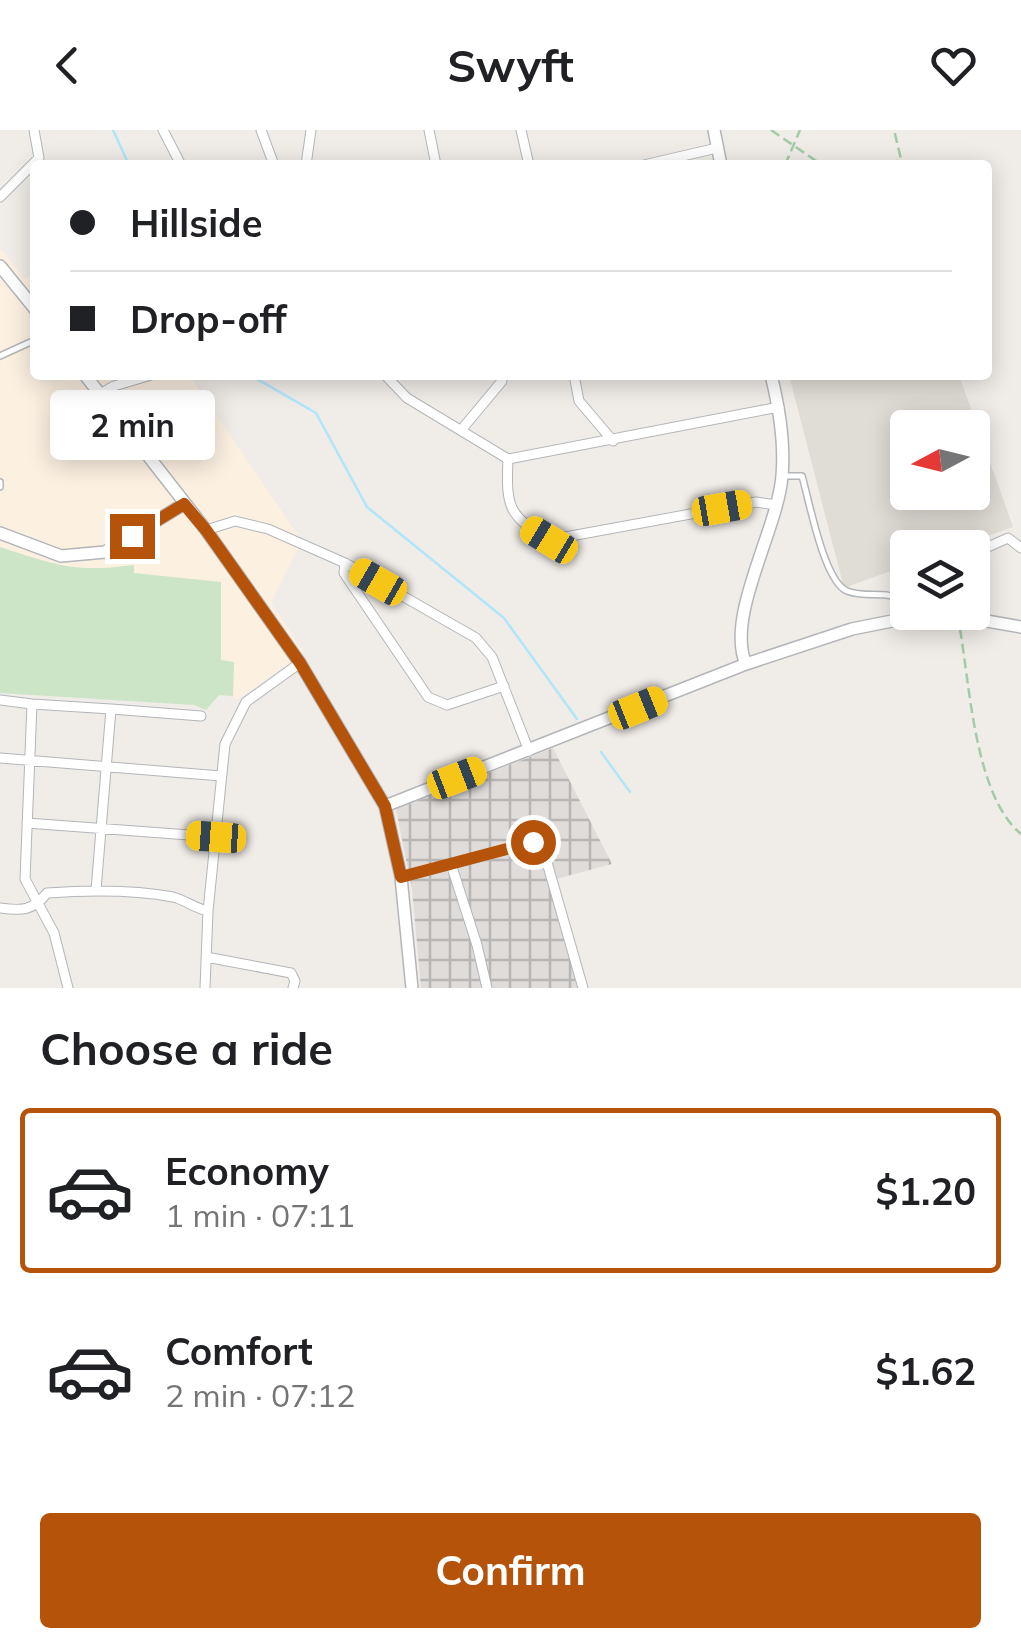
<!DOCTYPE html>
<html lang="en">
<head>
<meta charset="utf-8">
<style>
	:root { --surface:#fff; --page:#f6f6f6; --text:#202124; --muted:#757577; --line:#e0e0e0; --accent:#b45309 }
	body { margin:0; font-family:Mulish,sans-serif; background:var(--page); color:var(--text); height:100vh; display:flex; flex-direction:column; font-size:38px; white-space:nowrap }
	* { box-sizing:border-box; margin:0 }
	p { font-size:32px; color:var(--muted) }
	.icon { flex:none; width:55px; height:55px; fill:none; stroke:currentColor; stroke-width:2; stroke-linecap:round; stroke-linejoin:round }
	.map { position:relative; height:858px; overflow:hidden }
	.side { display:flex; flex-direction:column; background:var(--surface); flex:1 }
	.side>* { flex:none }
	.guide { position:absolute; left:30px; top:30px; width:962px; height:220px; border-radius:10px; box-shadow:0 5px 25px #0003; display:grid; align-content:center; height:220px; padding:0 40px; background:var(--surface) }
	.needle { width:65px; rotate:263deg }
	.tools { position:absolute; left:890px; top:280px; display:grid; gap:20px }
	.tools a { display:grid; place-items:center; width:100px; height:100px; border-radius:10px; background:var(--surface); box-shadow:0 5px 25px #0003; font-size:50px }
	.end { position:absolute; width:45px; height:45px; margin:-22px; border:12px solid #b45309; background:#fff; box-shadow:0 0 0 5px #fff }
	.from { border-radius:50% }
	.bubble { position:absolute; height:70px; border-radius:10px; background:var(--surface); box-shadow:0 5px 25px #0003; font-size:32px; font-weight:700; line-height:70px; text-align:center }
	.car { position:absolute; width:30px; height:60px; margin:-30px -15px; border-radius:12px; box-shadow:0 0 8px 2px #0007; background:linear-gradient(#f5c518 24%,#345 0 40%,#f5c518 0 76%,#345 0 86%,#f5c518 0) }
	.guide b { display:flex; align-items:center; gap:35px; height:95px; font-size:38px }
	.guide b+b { border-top:2px solid var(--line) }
	.guide i { width:25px; height:25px; background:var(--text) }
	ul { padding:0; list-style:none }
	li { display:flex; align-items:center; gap:30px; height:165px; margin:0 20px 15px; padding:0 20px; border:5px solid transparent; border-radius:10px }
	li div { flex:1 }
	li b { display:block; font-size:38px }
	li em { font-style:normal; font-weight:700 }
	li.on { border-color:var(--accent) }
	li>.icon { width:90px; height:90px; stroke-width:1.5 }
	h2 { padding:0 40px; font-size:45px; line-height:120px }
	.button { display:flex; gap:20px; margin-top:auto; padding:20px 40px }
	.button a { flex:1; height:115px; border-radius:10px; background:var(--accent); color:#fff; font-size:40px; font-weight:700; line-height:115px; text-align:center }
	header { display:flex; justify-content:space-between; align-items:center; height:130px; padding:0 40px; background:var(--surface); font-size:45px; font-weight:700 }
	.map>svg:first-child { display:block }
	.commercial { fill:#fcf0e1 }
	.industrial { fill:url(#industrial-grid) }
	.education { fill:#e0dcd6; fill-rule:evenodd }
	.grass { fill:#cce5c6 }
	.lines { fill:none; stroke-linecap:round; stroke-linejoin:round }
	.stream { stroke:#afe6f9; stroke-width:2.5 }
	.service-casing { stroke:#b3b6b9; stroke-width:8 }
	.minor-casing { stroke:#b3b6b9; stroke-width:11 }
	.tertiary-casing { stroke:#b3b6b9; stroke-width:14 }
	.path { stroke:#a3cba7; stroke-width:2.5; stroke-dasharray:10 5; stroke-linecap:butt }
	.service { stroke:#fff; stroke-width:5 }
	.minor { stroke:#fff; stroke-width:9 }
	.tertiary { stroke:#fff; stroke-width:11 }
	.route { stroke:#b45309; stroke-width:12 }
</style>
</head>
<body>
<header><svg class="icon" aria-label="back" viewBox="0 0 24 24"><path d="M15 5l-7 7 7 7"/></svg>Swyft<svg class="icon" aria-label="heart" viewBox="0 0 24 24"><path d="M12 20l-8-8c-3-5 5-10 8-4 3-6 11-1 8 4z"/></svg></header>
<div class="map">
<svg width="1021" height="858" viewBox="0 0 1021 858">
	<defs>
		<pattern id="industrial-grid" width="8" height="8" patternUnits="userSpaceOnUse" patternTransform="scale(2.5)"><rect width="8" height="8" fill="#dfdcda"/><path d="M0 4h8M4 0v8" fill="none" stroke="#b8b6b5"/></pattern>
	</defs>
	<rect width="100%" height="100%" fill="#f0ece8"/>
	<path class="commercial" d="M0,118L25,149L35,143V245H189L302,411L271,473L304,522L237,570L233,566L234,532L221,531L134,443V435L95,440L64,438L0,417Z"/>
	<path class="industrial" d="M553,618L612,734L556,749L585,858H421L412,759L396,679Z"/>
	<path class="education" d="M789,245H959L1013,397L956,417L908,418L907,435L844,458ZM908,298H972V362H908Z"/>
	<path class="grass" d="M0,417C56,435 74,443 134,435V443L221,452V530L234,532L233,566L219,565L206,580L194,575L0,563Z"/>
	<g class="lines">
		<path class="stream" d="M113,0L129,35
			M250,245L316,283L367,377L504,488L577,589
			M601,622L630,662"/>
		<defs>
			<path id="service" d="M0,226L35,210
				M785,346H802C809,370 824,452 847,461C868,469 884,459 908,472
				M0,352V357"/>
			<path id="minor" d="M163,0L181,35
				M261,0L274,35
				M429,0L436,35
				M521,0L529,35
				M306,35L311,0
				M644,35L717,18
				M0,67L39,28L34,0
				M385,245L407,268L508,329L779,277
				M574,245L579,271L613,311
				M100,264L114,256L151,245
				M462,299L502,251L501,245
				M508,329C506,378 508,385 549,410L756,372L776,375
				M206,400L235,391L268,399L345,433L476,508L492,527L529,621
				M972,424L1008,408L1021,418
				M345,433L344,443L428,567L447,575L504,556
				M0,570L32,574L25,749L54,803L68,858
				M32,574L111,579L96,760
				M111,579L201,586
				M0,628L221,646
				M27,693L216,707
				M451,734L477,815L487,858
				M401,747L533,713L544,722L583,858
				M0,778C21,781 33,781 47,763C88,760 131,759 173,767C185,770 194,778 208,781
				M206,827L291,843L295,851L293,858
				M205,858L208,781L225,614L246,572L300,533"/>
			<path id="tertiary" d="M714,0L721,35
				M0,136L35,179
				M85,245L206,400L300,533L385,676L401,747L412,858
				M0,403L61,426L105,422L184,374
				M746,534C725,487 778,399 782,346C785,313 779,277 771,245
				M385,676L746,534L852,499L912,487L958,486L1021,497"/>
		</defs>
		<use href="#service" class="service-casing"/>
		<use href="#minor" class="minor-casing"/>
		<use href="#tertiary" class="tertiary-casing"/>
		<path class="path" d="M771,0L822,35
			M785,35L800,0
			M889,35L901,29L894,0
			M960,499C970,557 975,666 1021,704"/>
		<use href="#service" class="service"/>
		<use href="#minor" class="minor"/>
		<use href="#tertiary" class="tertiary"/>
	</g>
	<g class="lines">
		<path class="route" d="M132,406L184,374L206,400L300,533L385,676L401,747L533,712"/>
	</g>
</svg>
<div class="tools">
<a><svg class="needle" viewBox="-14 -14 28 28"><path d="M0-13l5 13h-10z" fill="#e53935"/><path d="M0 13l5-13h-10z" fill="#757577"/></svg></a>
<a><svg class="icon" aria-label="layers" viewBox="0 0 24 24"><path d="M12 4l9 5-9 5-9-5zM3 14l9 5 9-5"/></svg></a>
</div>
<i class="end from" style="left:533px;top:712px"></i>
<i class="end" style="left:132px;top:406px"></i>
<div class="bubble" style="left:50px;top:260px;width:165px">2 min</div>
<i class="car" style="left:722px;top:378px;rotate:80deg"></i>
<i class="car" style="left:549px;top:410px;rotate:301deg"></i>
<i class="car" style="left:378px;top:452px;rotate:300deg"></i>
<i class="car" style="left:638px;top:578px;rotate:68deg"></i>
<i class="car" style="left:457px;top:648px;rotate:69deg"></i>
<i class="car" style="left:216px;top:707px;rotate:274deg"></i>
<div class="guide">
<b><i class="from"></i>Hillside</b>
<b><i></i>Drop-off</b>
</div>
</div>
<section class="side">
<h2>Choose a ride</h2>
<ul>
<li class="on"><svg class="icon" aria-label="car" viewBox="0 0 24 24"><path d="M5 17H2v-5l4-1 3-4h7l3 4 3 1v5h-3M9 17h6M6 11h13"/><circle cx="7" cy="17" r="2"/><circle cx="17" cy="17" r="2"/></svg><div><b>Economy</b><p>1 min · 07:11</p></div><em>$1.20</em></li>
<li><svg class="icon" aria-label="car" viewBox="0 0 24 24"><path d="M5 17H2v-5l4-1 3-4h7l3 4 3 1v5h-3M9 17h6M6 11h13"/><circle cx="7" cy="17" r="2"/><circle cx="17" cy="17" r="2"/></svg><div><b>Comfort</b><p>2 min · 07:12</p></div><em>$1.62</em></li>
</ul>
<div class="button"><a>Confirm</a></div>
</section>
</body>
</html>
